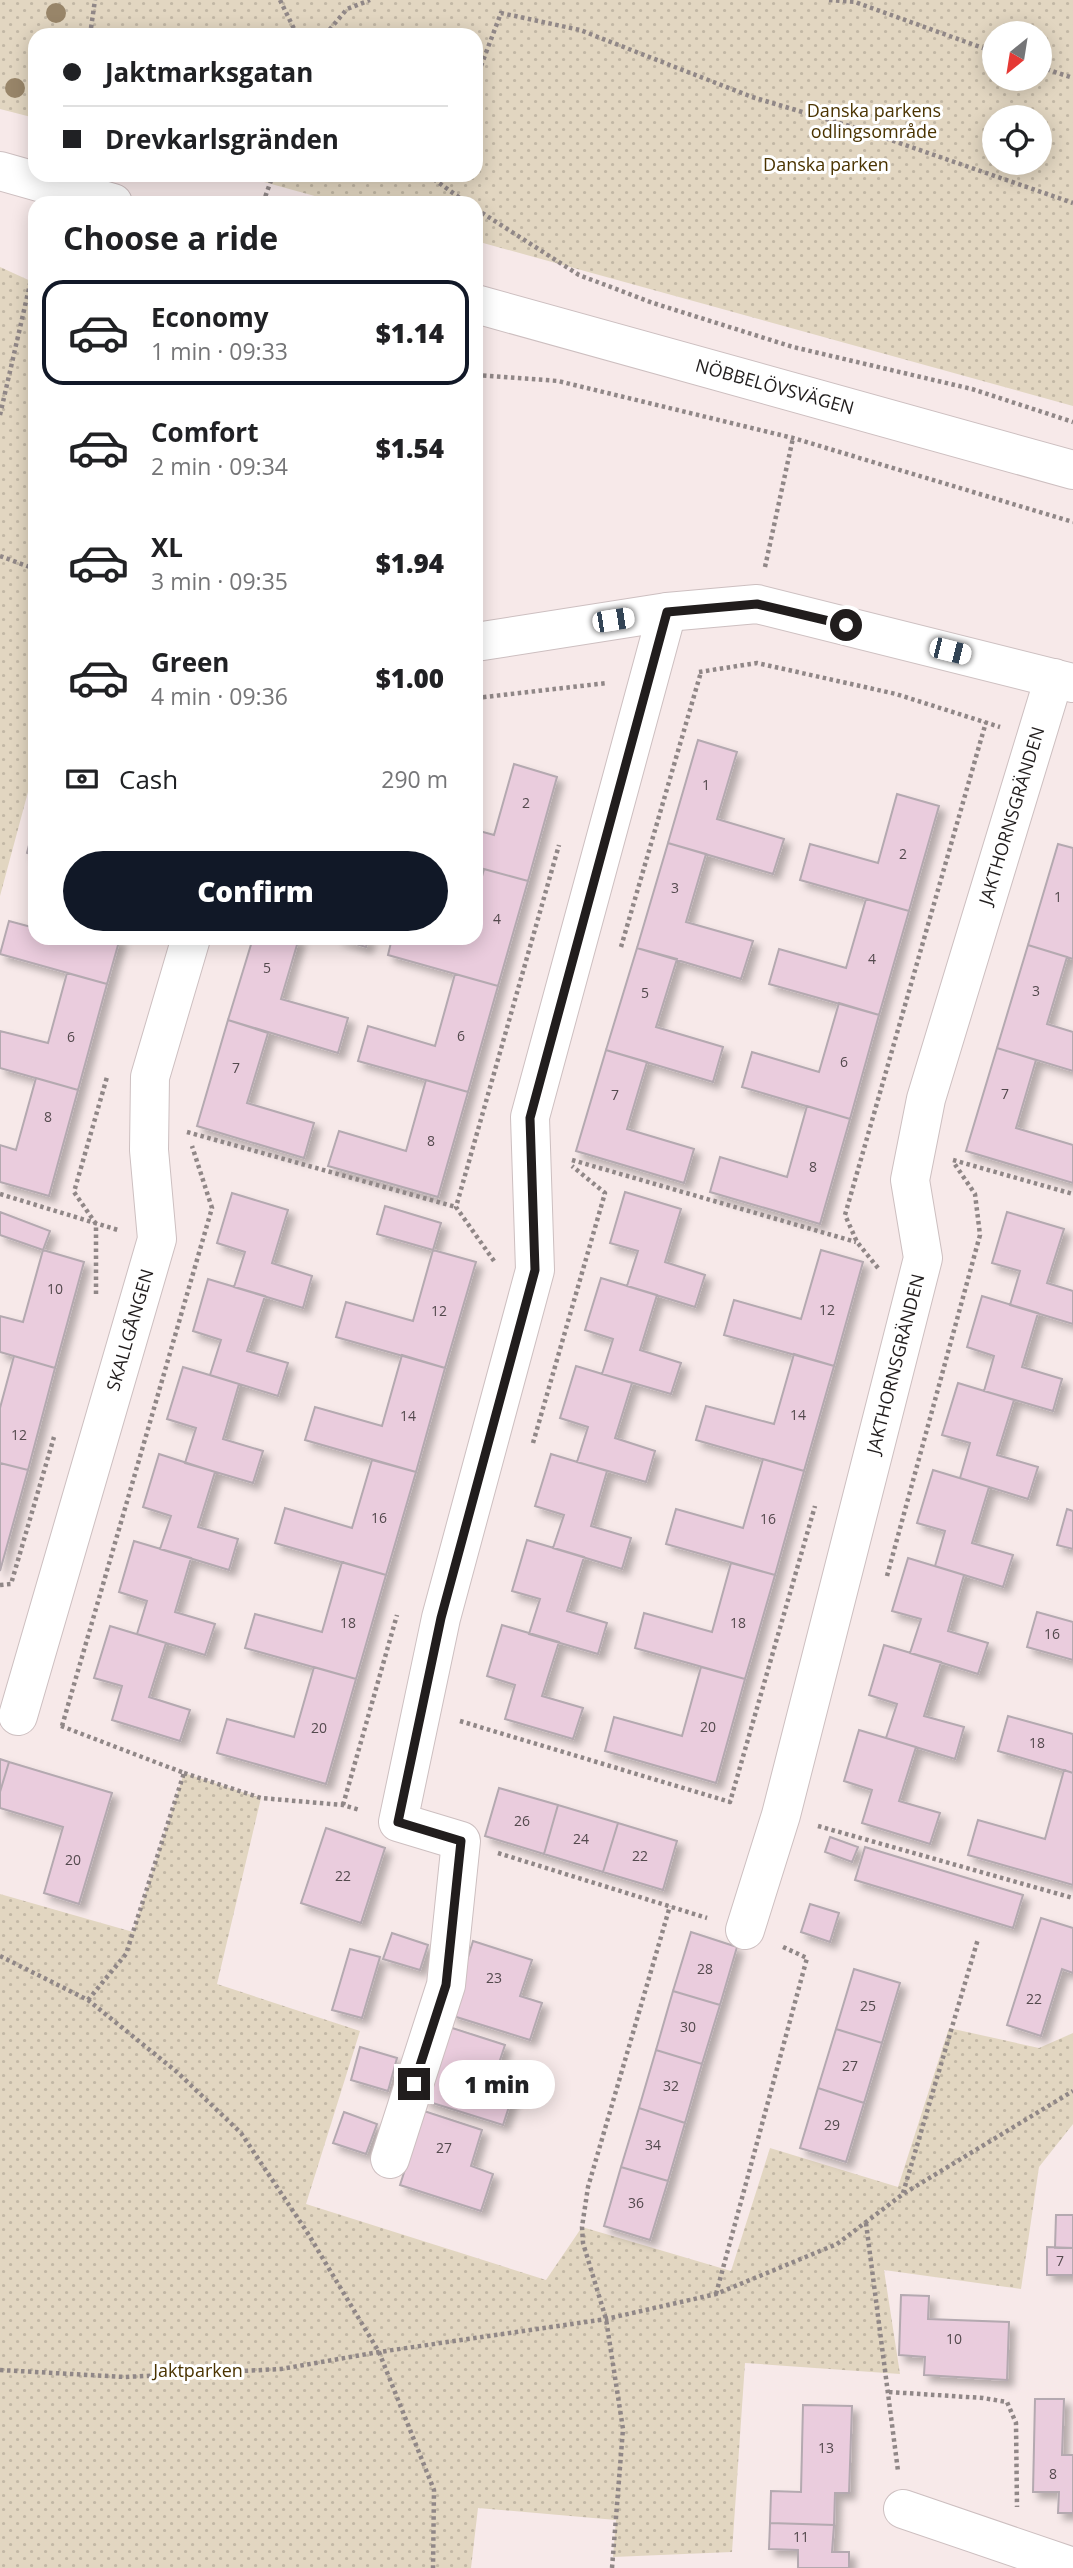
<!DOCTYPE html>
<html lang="en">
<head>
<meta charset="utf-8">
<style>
	:root { --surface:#fff; --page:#f2f2f2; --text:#202124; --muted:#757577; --line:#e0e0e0; --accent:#111827 }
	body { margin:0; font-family:"Open Sans",sans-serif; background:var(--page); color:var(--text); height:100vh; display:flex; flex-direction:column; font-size:26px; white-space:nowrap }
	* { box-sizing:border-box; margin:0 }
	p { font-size:23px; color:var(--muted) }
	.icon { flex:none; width:38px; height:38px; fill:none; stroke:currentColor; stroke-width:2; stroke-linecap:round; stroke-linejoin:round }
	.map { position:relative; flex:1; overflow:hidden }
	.drawer { position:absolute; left:28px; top:196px; width:455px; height:749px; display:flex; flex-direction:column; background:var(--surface); border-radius:21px; box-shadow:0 4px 18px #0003 }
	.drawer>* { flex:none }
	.hud { position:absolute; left:28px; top:28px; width:455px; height:154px; border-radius:21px; box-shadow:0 4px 18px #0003; display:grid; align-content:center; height:154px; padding:0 35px; background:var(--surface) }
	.needle { width:46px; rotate:210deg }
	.tools { position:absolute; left:982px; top:21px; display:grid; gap:14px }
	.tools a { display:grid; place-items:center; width:70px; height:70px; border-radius:50%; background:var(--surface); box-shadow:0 4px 18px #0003; font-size:35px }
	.end { position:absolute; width:32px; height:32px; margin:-16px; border:9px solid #211d1d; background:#fff; box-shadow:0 0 0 4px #fff }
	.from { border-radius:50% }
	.bubble { position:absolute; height:49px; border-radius:24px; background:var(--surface); box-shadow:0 4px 18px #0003; font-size:23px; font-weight:800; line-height:49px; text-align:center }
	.car { position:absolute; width:21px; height:42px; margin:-21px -10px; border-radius:9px; box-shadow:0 0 5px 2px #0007; background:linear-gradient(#fff 24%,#345 0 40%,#fff 0 76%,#345 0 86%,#fff 0) }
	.hud b { display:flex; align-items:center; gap:24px; height:66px; font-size:26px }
	.hud b+b { border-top:2px solid var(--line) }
	.hud i { width:18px; height:18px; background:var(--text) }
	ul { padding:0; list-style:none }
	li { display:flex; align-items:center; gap:21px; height:105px; margin:0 14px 10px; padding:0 21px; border:4px solid transparent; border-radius:21px }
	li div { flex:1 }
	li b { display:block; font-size:26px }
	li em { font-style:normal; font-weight:800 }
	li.current { border-color:var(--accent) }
	li>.icon { width:63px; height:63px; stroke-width:1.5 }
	h2 { padding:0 35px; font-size:32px; line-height:84px }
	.pay { display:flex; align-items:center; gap:18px; height:77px; padding:0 35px; font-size:26px }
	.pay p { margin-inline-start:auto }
	.primary-button { display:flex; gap:14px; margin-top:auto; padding:14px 35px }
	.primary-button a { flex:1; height:80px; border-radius:42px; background:var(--accent); color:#fff; font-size:28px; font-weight:800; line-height:80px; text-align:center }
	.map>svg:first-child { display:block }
	.park { fill:url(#park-dots); fill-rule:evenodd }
	.building { fill:#eaccdd; stroke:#b4a9b0; stroke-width:2; filter:url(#shadow) }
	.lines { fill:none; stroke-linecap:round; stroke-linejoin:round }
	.minor-casing { stroke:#cdbfc0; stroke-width:40 }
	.tertiary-casing { stroke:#cdbfc0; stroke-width:40 }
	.path { stroke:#908787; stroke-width:4.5; stroke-dasharray:3.5 3.5; stroke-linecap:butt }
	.minor { stroke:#fff; stroke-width:38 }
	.tertiary { stroke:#fff; stroke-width:38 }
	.tree { fill:#988569 }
	.route { stroke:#211d1d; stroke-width:9 }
	.labels { text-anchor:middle; stroke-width:6; stroke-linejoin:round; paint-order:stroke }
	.number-label { font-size:14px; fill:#53494d }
	.park-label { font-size:18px; fill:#4a3300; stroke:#fff }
	.street-label { font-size:18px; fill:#211d1d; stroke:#fff }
</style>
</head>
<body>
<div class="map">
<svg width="1073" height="2568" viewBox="0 0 1073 2568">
	<defs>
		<pattern id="park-dots" width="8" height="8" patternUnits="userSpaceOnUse" patternTransform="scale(1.75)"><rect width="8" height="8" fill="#e2d6c1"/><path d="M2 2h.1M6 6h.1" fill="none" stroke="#c2b7a5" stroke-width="1.8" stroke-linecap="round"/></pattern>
		<filter id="shadow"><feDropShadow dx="6" dy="6" stdDeviation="3.5" flood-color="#0004"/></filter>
	</defs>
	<rect width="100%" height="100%" fill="#f7e9e9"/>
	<path class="park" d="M0,0H1073V406L476,241V203H340L239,175H476V35H35V118L0,109ZM1040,33V79H994V33ZM994,117H1040V163H994Z
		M0,267L35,283V766L0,896Z
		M184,1773L261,1798L217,1984L360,2031L306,2204L546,2280L582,2227L731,2271L770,2148L898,2187L949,2028L1039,2048L1073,2033V2124L1039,2167L1021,2289L884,2270L900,2374L745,2363L732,2552L613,2557L616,2520L478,2508L471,2568H0V1894L133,1932Z"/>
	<path class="building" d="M698,740L737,752L717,819L784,839L773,874L668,843Z
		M514,764L557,777L528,881L476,867V830L494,835Z
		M897,794L939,806L909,911L800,880L810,844L878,863Z
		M35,822V856L27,853Z
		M668,843L706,854L686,922L753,941L741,979L637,948Z
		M1058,844L1073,848V959L1028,945Z
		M484,869L528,881L498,986L388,955L392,938H476V899Z
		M866,899L909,911L879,1015L769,984L779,949L846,968Z
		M9,921L35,928V938H120L107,984L0,954Z
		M253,938H299L281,999L348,1018L338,1053L228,1020Z
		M336,938H369L366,947Z
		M1028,945L1067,957L1047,1024L1073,1032V1071L997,1048Z
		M637,948L677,959L656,1027L723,1047L713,1082L606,1050Z
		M67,973L107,984L78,1090L0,1068V1031L48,1043Z
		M455,974L498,986L468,1092L358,1061L368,1026L435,1046Z
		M839,1003L879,1015L850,1119L742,1087L752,1052L819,1072Z
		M228,1020L268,1033L247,1103L314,1123L304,1158L197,1126Z
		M997,1048L1036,1060L1016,1128L1073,1145V1183L966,1151Z
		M606,1050L647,1062L627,1129L694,1149L684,1183L576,1151Z
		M36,1078L78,1090L49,1196L0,1182V1145L16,1150Z
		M426,1080L468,1092L438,1197L328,1166L339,1131L406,1151Z
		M807,1106L850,1119L820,1224L710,1192L720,1157L787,1177Z
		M625,1192L681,1209L665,1262L705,1275L695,1307L627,1286L638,1251L610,1243Z
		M232,1193L288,1210L272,1263L312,1276L303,1308L234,1287L245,1252L217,1243Z
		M385,1206L441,1223L433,1250L377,1234Z
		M0,1212L50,1231L43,1250L0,1235Z
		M1007,1212L1064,1229L1047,1283L1073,1291V1324L1010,1305L1020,1271L992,1263Z
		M43,1250L84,1262L55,1368L0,1352V1316L23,1322Z
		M433,1250L476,1262L445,1368L336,1337L346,1302L413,1321Z
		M821,1250L863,1262L834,1366L724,1335L734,1300L801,1319Z
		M601,1278L657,1295L640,1350L681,1363L671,1394L602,1374L613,1339L585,1330Z
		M208,1279L265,1296L247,1351L288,1363L278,1396L210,1375L221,1340L193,1331Z
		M982,1296L1038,1313L1022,1367L1062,1379L1053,1411L984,1391L994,1356L967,1347Z
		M794,1354L834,1366L804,1471L696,1440L706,1406L774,1424Z
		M402,1355L445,1368L416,1472L305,1440L315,1407L382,1426Z
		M14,1356L55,1368L28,1470L0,1463V1408Z
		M576,1366L632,1383L615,1438L655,1451L646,1482L577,1462L588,1427L560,1418Z
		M183,1367L239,1384L223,1439L263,1451L253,1483L185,1463L196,1428L167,1419Z
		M958,1383L1014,1400L997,1455L1038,1467L1028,1499L960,1478L970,1443L942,1435Z
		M159,1454L215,1472L198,1527L238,1539L229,1570L160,1549L171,1516L143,1507Z
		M551,1454L607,1471L591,1526L631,1538L622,1569L553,1548L564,1515L535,1506Z
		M763,1459L804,1471L775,1575L666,1544L676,1509L743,1528Z
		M372,1460L416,1472L386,1575L275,1543L285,1508L352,1528Z
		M0,1463L28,1470L0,1571Z
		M933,1470L989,1487L972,1543L1013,1555L1003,1587L935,1566L945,1531L917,1523Z
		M1067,1509L1073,1511V1549L1057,1545Z
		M527,1540L584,1557L567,1611L607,1623L598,1654L529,1634L540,1599L512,1591Z
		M134,1541L191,1558L175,1612L215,1624L205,1655L137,1634L147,1601L119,1592Z
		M908,1558L964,1575L948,1631L988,1643L978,1674L910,1653L921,1619L892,1611Z
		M342,1562L386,1575L356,1679L245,1648L255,1614L322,1632Z
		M731,1563L775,1575L745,1679L635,1648L644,1613L712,1632Z
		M1037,1612L1073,1622V1660L1027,1647Z
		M502,1625L559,1642L542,1696L583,1708L573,1739L505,1719L515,1685L487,1676Z
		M110,1626L166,1643L149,1697L190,1710L180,1741L112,1720L122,1686L94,1678Z
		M884,1645L941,1662L924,1716L964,1727L955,1759L886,1738L897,1704L869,1695Z
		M314,1667L356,1679L326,1784L217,1753L227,1719L294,1737Z
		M701,1667L745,1679L716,1783L605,1751L614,1717L682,1736Z
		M1008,1716L1073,1734V1773L998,1751Z
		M859,1730L916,1747L899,1801L940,1813L930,1844L862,1823L872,1790L844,1781Z
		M0,1759L9,1762L0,1792Z
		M9,1762L112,1793L79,1904L44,1893L63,1827L0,1808V1792Z
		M1064,1770L1073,1773V1885L968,1855L978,1820L1045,1839Z
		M499,1788L558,1805L544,1854L485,1836Z
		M558,1805L618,1823L603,1872L544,1854Z
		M618,1823L677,1841L663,1890L603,1872Z
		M326,1828L385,1848L361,1923L301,1903Z
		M830,1837L858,1847L852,1862L825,1852Z
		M865,1847L1023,1895L1013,1928L855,1880Z
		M810,1904L839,1913L830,1942L801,1932Z
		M1041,1918L1073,1928V1973L1062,1969L1041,2036L1007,2025Z
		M691,1932L737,1947L720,2005L673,1991Z
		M392,1933L428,1945L420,1970L383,1959Z
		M473,1941L532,1960L520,1996L542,2003L530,2040L450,2015Z
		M350,1949L380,1957L362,2018L332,2010Z
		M854,1969L900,1983L882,2043L836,2029Z
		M673,1991L720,2005L702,2064L656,2050Z
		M446,2026L505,2045L493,2081L515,2088L503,2125L423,2100Z
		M836,2029L882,2043L864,2103L818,2088Z
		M360,2047L397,2058L388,2091L351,2080Z
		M656,2050L702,2064L685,2123L639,2108Z
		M818,2088L864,2103L846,2162L800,2148Z
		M639,2108L685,2123L668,2181L621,2167Z
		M424,2111L482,2130L471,2166L493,2174L481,2211L400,2185Z
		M344,2112L377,2124L366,2154L333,2143Z
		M621,2167L668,2181L650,2240L604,2226Z
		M1056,2215H1073V2248H1055Z
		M1047,2247L1073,2248V2275H1047Z
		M901,2295L929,2296L928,2319L1009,2322L1007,2380L924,2375L925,2357L899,2355Z
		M1035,2399H1064L1062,2455H1073V2513H1058L1059,2492H1033Z
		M803,2405L852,2406L849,2493H835L834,2525L770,2523L771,2491L801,2492Z
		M770,2523L834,2525L832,2552H849V2568H798V2550L769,2549Z"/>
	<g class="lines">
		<defs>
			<g id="minor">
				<path d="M476,642L667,612L757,604L1073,683"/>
				<path id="s1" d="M18,1716L157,1239L149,1150L150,1077L191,938"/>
				<path id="s2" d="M745,1930L781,1815L923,1258L910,1180L926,1099L1054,678"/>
				<path d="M390,2159L446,1985L461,1841L398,1822L441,1618L535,1270L530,1117L667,612"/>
				<path d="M903,2509L1073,2567"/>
			</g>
			<g id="tertiary">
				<path d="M0,171L113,203"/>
				<path id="s3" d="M476,304L1073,470"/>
			</g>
		</defs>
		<use href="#minor" class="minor-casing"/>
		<use href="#tertiary" class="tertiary-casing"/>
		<path class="path" d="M280,0L297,35
			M829,0L855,2L994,52
			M90,35L95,0
			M325,35L347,9L370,0
			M1040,67L1073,78
			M476,79L501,13L580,30L752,97L856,128L1073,203
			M428,175L467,203
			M263,203L273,175
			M476,209L579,275L653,303L793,347L972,389L1073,422
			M476,375L558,381L793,438L1073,522
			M0,415L33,271
			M0,556L35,569
			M765,567L793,438
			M699,672L757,663L896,694L1000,727
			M476,698L607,683
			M621,947L701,672
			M187,1132L456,1207
			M572,1160L856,1242
			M953,1160L1073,1194
			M0,1194L118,1230
			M494,1261L456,1207L559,845
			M878,1268L857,1242L845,1215L986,722
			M96,1294V1224L74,1192L107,1077
			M533,1443L605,1193L572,1166
			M887,1576L980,1235L975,1194L954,1163
			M0,1585L11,1584L54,1437
			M460,1721L730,1802L815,1506
			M61,1726L184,1773L126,1954L88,2000
			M62,1726L212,1208L192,1146
			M184,1773L261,1798L343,1805L360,1810
			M343,1805L397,1615
			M818,1826L1073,1898
			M498,1853L707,1918
			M0,1956L88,2000L177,2072L241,2133L307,2232L379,2352L434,2490L433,2568
			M903,2193L978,1939
			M866,2223L898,2471
			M716,2294L807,1958L781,1946
			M0,2370L125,2377L281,2369L379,2352L606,2319L716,2294L837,2244L903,2194L1073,2091
			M889,2392L983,2398L1007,2402L1016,2423L1017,2507
			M612,2568L623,2429L606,2319L583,2243L582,2227L588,2187L670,1906"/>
		<use href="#minor" class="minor"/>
		<use href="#tertiary" class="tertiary"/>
	</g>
	<g class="tree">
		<circle cx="56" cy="13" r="10"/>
		<circle cx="15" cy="88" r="10"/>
	</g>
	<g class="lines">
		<path class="route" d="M414,2084L446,1985L461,1841L398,1822L441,1618L535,1270L530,1118L667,612L757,604L846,625"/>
	</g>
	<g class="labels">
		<g class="number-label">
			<text x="706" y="790">1</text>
			<text x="526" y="808">2</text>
			<text x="903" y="859">2</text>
			<text x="675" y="893">3</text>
			<text x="1058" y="902">1</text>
			<text x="497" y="924">4</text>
			<text x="872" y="964">4</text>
			<text x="267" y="973">5</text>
			<text x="1036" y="996">3</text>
			<text x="645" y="998">5</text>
			<text x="461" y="1041">6</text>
			<text x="71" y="1042">6</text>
			<text x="844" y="1067">6</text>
			<text x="236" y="1073">7</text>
			<text x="1005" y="1099">7</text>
			<text x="615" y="1100">7</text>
			<text x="48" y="1122">8</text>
			<text x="431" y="1146">8</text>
			<text x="813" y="1172">8</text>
			<text x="55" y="1294">10</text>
			<text x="827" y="1315">12</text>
			<text x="439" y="1316">12</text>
			<text x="798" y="1420">14</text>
			<text x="408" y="1421">14</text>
			<text x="19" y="1440">12</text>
			<text x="379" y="1523">16</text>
			<text x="768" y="1524">16</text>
			<text x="348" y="1628">18</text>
			<text x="738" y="1628">18</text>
			<text x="1052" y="1639">16</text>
			<text x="708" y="1732">20</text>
			<text x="319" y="1733">20</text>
			<text x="1037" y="1748">18</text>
			<text x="522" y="1826">26</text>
			<text x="581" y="1844">24</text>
			<text x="640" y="1861">22</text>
			<text x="73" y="1865">20</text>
			<text x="343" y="1881">22</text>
			<text x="705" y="1974">28</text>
			<text x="494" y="1983">23</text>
			<text x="1034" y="2004">22</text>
			<text x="868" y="2011">25</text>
			<text x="688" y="2032">30</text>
			<text x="850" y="2071">27</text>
			<text x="671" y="2091">32</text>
			<text x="832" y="2130">29</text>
			<text x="653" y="2150">34</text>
			<text x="444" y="2153">27</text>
			<text x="636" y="2208">36</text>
			<text x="1060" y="2266">7</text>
			<text x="954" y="2344">10</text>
			<text x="826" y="2453">13</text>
			<text x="1053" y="2479">8</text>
			<text x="801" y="2542">11</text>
		</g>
		<g class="park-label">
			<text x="874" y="117">Danska parkens<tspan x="874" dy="21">odlingsområde</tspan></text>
			<text x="826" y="171">Danska parken</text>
			<text x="198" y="2377">Jaktparken</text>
		</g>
		<g class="street-label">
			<text dy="6" stroke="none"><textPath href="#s3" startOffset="310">NÖBBELÖVSVÄGEN</textPath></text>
			<text dy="6" stroke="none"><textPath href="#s2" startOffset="1153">JAKTHORNSGRÄNDEN</textPath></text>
			<text dy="6" stroke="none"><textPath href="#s1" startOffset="402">SKALLGÅNGEN</textPath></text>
			<text dy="6" stroke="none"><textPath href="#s2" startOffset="586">JAKTHORNSGRÄNDEN</textPath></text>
		</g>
	</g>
</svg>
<div class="tools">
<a><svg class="needle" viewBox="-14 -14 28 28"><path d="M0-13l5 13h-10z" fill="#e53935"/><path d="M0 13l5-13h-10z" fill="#757577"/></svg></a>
<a><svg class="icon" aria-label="locate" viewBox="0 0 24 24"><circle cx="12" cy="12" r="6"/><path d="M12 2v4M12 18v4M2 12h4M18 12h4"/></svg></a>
</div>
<i class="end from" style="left:846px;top:625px"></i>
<i class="end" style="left:414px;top:2084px"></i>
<div class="bubble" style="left:439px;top:2060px;width:116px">1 min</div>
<i class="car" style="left:613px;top:620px;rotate:81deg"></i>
<i class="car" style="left:950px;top:651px;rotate:104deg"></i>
<div class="hud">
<b><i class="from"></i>Jaktmarksgatan</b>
<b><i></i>Drevkarlsgränden</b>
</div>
<section class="drawer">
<h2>Choose a ride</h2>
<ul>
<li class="current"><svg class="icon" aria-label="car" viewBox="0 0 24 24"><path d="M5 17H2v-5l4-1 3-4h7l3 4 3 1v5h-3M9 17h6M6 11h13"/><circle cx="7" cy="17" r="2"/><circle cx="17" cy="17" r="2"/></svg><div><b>Economy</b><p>1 min · 09:33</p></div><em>$1.14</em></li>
<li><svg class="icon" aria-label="car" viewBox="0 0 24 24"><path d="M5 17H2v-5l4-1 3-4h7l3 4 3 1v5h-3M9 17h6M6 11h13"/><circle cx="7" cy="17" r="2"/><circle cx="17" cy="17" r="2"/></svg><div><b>Comfort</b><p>2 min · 09:34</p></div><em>$1.54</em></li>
<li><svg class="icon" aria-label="car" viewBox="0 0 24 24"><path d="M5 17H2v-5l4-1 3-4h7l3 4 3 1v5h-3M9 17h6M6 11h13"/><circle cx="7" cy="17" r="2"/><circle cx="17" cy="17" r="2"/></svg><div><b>XL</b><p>3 min · 09:35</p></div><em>$1.94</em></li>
<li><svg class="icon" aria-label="car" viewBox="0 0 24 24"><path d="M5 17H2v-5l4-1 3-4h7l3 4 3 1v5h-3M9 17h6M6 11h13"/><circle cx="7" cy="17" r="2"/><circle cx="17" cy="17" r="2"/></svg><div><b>Green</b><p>4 min · 09:36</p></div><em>$1.00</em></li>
</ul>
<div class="pay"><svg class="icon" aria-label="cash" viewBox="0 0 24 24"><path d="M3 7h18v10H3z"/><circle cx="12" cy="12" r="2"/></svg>Cash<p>290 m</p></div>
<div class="primary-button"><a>Confirm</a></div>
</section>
</div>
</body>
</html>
